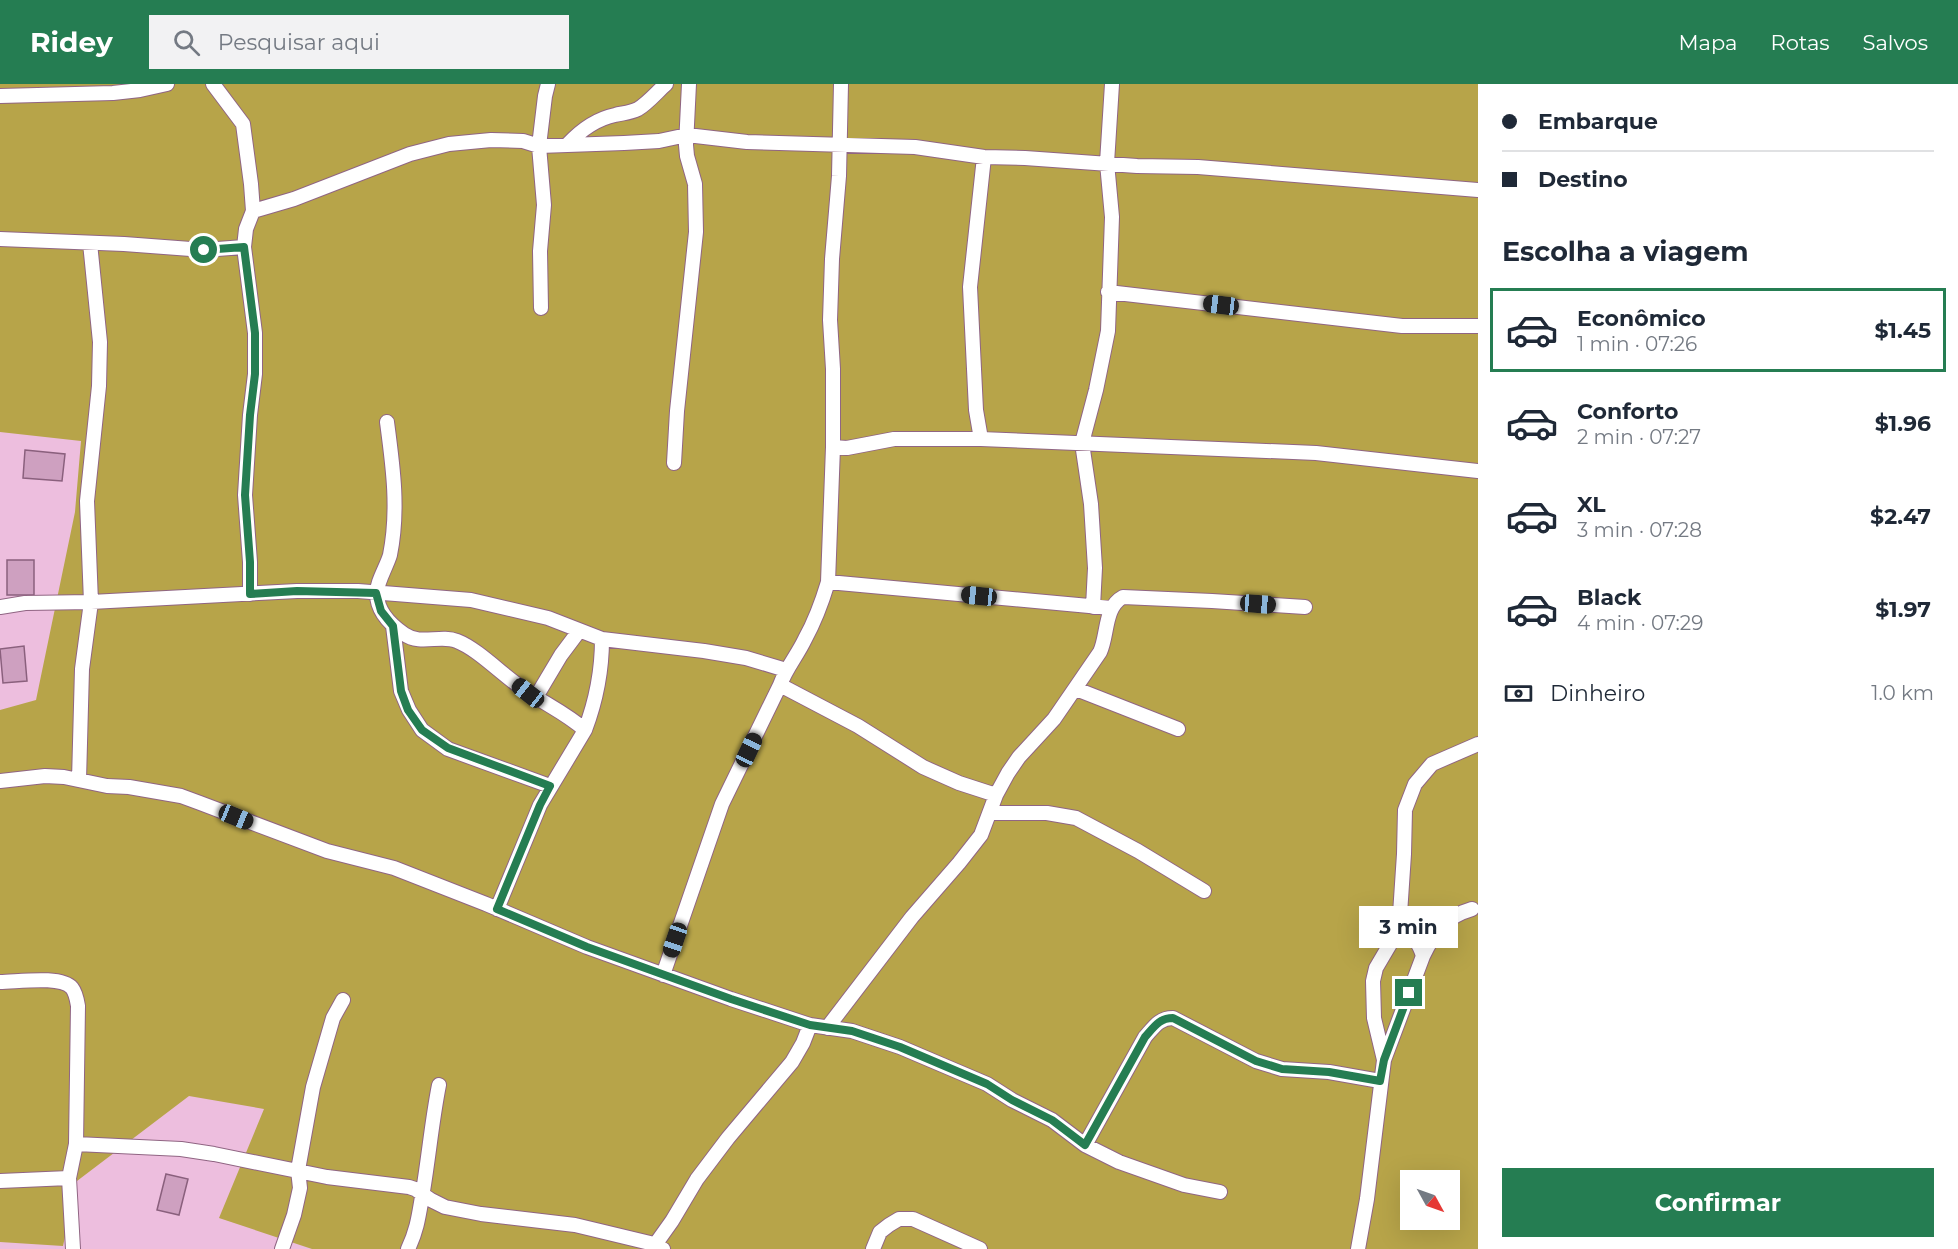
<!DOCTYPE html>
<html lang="pt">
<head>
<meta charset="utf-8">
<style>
	:root { --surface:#fff; --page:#f2f2f3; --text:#1f2937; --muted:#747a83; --line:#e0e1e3; --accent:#257d52 }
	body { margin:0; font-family:Montserrat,sans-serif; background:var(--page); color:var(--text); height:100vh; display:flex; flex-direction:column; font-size:22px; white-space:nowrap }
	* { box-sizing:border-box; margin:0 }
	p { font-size:20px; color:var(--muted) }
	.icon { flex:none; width:33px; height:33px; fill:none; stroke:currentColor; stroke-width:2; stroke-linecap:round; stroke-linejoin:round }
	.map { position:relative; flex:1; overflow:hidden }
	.side { display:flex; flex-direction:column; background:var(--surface); width:480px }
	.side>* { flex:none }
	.top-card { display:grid; align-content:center; height:132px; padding:0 24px; background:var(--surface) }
	.needle { width:39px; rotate:130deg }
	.tools { position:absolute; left:1400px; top:1086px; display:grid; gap:12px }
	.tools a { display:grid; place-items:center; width:60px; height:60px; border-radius:0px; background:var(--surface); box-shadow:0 6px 24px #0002; font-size:30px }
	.end { position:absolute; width:27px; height:27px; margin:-14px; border:8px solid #257d52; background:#fff; box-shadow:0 0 0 3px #fff }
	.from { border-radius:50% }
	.bubble { position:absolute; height:42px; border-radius:0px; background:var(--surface); box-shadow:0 6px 24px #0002; font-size:20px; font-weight:700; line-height:42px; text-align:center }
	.car { position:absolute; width:18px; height:36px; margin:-18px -9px; border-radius:8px; box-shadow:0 0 4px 2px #0007; background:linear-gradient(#222 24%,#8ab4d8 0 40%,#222 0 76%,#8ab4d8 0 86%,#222 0) }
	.top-card b { display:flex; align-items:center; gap:21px; height:57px; font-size:22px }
	.top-card b+b { border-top:2px solid var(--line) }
	.top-card i { width:15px; height:15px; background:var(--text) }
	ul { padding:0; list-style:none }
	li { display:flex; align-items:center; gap:18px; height:84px; margin:0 12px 9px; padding:0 12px; border:3px solid transparent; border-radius:0px }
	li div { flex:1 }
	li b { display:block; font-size:22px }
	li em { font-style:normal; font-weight:700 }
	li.current { border-color:var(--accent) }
	li>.icon { width:54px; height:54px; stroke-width:1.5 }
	h2 { padding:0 24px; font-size:27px; line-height:72px }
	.pay { display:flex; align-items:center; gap:15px; height:66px; padding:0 24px; font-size:22px }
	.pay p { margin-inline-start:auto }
	.cta { display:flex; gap:12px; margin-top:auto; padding:12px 24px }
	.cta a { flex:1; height:69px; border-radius:0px; background:var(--accent); color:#fff; font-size:24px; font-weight:700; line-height:69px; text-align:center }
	header { display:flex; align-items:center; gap:36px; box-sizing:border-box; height:84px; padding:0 30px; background:var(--accent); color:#fff }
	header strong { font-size:28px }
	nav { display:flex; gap:33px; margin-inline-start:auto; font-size:21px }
	.search { width:420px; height:54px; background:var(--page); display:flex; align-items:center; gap:15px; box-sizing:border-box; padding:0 21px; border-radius:0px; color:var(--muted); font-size:22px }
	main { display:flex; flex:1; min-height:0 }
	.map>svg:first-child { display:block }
	.green { fill:#b7a449; fill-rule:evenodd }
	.building { fill:#cea0c0; stroke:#8a607d; stroke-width:1.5 }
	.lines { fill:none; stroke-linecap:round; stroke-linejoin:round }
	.street-casing { stroke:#906583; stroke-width:16 }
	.street { stroke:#fff; stroke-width:14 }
	.route { stroke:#257d52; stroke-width:8 }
</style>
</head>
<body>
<header>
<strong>Ridey</strong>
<div class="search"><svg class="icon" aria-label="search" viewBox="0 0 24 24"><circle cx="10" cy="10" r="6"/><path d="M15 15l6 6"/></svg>Pesquisar aqui</div>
<nav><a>Mapa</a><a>Rotas</a><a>Salvos</a></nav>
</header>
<main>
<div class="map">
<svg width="1478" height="1165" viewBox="0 0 1478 1165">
	<rect width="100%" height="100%" fill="#edbede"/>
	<path class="green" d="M0,0H1478V1165H312L219,1134L264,1025L189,1012L77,1097L63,1162L0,1158V626L36,616L75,428L81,357L0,348ZM1410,1096H1449V1136H1410Z"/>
	<path class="building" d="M25,366L65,370L62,397L23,394Z
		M7,476H34V511H7Z
		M24,562L27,597L3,599L0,565Z
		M166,1090L188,1095L179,1131L157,1126Z"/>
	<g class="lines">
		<defs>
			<path id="street" d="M213,0L243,40L251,100L253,127L246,145L244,163L255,249V290L250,331L245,411L250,478V510
				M841,0L839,92L832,175L830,236L833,285V363L847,364L894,355H981L1316,369L1478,387
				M0,12L113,9L140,6L167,0
				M568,60C581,46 596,35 615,31C623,29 630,29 638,25C648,19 657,8 666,0
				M253,127L294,115L410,70L449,60L491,56L523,57L539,62L624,59L659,57L687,51L747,58L915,63L984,73L1025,74L1137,82L1198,83L1478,106
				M0,155L124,160L204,166L244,163
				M1108,208L1402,242H1478
				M541,224L540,167L544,121L539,62L545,12L548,0
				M387,338C393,383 399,426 390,471C387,482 376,499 377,510C377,527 391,541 404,550C421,562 440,550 457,557C480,566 506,595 528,608C547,621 567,630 585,646L540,721L497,825
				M981,355L976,326L970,203L984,73
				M674,379L677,327L696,148L695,100L687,72L686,61L689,0
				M828,498L833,363
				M0,523L25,519L91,518L297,507H358L471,516L548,534L602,555L704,567L746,574L786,586
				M1093,523L1095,484L1091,420L1082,359L1096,306L1108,247L1112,133L1107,79L1112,0
				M393,542L401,607L409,626L422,646L448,665L550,702
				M780,601L858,642L923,683L959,699L996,711
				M1076,605L1178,645
				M536,613L561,571L579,547
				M585,646C596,617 602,587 602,555
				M79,696L82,585L91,518L87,417L99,302L100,258L90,159
				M0,697L45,692L64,693L107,702L129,703L181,712L200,719L327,767L394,784L486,820L587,863L731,915L810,941L852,947L900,963L987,1000L1012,1016L1052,1036L1085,1061L1119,1078L1184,1101L1220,1108
				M990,729H1047L1076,734L1138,767L1204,807
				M1399,845C1413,851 1419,858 1423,872
				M663,891L722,720L780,601C786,584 797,572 805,555C815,537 822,518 828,498L1111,524
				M0,898C17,898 61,891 72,904C76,909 77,916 78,922L76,1060L69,1094L73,1165
				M827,944L912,833L959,779L981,751L996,711L1008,689L1019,673L1054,635L1100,568C1108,551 1104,523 1123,513L1212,517L1305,523
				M1384,976L1423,872C1435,847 1445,833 1472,825
				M76,1060L181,1065L214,1070L327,1093L409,1103L415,1105L431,1116L445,1123L481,1130L575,1141L650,1159L663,1165
				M1085,1061L1145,953C1154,943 1159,934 1173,934L1256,977L1282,985L1329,988L1380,997
				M0,1097L69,1094
				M282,1165L294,1131L300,1104L298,1086L313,1003L333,934L343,916
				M408,1165C418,1144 419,1129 423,1107C429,1071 432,1036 439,1001
				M652,1165L672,1137L697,1095L728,1054L792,978L803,959L810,941
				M873,1165L880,1148L889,1141L899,1135H913L980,1165
				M1358,1165L1367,1115L1384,976L1374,934L1373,897L1376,884L1399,845L1404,770L1405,726L1415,700L1432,680L1478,660"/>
		</defs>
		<use href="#street" class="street-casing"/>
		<use href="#street" class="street"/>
	</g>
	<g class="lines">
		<path class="route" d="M204,166L244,163L255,249V290L250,331L245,411L250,478V510L297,507L376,509L381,527L393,542L401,607L408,626L422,646L448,664L550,702L540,721L497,825L587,863L731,915L810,941L852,947L900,963L987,1000L1012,1016L1052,1036L1085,1061L1145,953C1154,943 1159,934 1173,934L1256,977L1282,985L1329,988L1380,997L1384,976L1409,909"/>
	</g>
</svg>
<div class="tools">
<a><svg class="needle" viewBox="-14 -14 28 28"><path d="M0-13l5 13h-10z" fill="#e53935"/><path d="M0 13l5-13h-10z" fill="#747a83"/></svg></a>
</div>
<i class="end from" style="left:204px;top:166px"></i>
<i class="end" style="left:1409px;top:909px"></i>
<div class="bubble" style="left:1359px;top:822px;width:99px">3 min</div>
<i class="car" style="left:1221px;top:221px;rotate:277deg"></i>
<i class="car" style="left:979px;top:512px;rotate:276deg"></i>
<i class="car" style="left:1258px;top:520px;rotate:94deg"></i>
<i class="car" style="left:528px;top:609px;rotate:308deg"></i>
<i class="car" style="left:749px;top:666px;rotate:25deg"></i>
<i class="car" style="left:236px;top:733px;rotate:112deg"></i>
<i class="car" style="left:675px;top:856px;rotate:199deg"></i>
</div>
<section class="side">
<div class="top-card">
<b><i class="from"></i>Embarque</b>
<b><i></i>Destino</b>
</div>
<h2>Escolha a viagem</h2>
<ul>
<li class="current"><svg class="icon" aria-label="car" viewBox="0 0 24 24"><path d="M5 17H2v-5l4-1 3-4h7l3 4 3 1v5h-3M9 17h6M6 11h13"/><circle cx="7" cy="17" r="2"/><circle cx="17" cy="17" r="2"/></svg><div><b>Econômico</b><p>1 min · 07:26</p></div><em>$1.45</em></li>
<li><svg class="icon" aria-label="car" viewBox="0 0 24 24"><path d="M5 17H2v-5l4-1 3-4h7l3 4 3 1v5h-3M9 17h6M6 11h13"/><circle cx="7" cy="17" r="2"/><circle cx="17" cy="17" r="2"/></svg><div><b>Conforto</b><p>2 min · 07:27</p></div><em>$1.96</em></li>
<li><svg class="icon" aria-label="car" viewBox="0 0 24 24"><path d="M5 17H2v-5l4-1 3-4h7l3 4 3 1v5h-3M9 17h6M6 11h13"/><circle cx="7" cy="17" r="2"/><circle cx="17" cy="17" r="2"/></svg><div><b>XL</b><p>3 min · 07:28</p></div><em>$2.47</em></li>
<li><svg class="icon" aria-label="car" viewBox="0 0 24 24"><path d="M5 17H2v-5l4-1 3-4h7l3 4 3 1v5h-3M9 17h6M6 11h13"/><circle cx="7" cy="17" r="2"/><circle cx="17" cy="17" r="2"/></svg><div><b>Black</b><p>4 min · 07:29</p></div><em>$1.97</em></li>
</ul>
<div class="pay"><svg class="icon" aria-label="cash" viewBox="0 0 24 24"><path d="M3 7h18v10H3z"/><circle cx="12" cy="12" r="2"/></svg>Dinheiro<p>1.0 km</p></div>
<div class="cta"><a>Confirmar</a></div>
</section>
</main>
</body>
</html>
